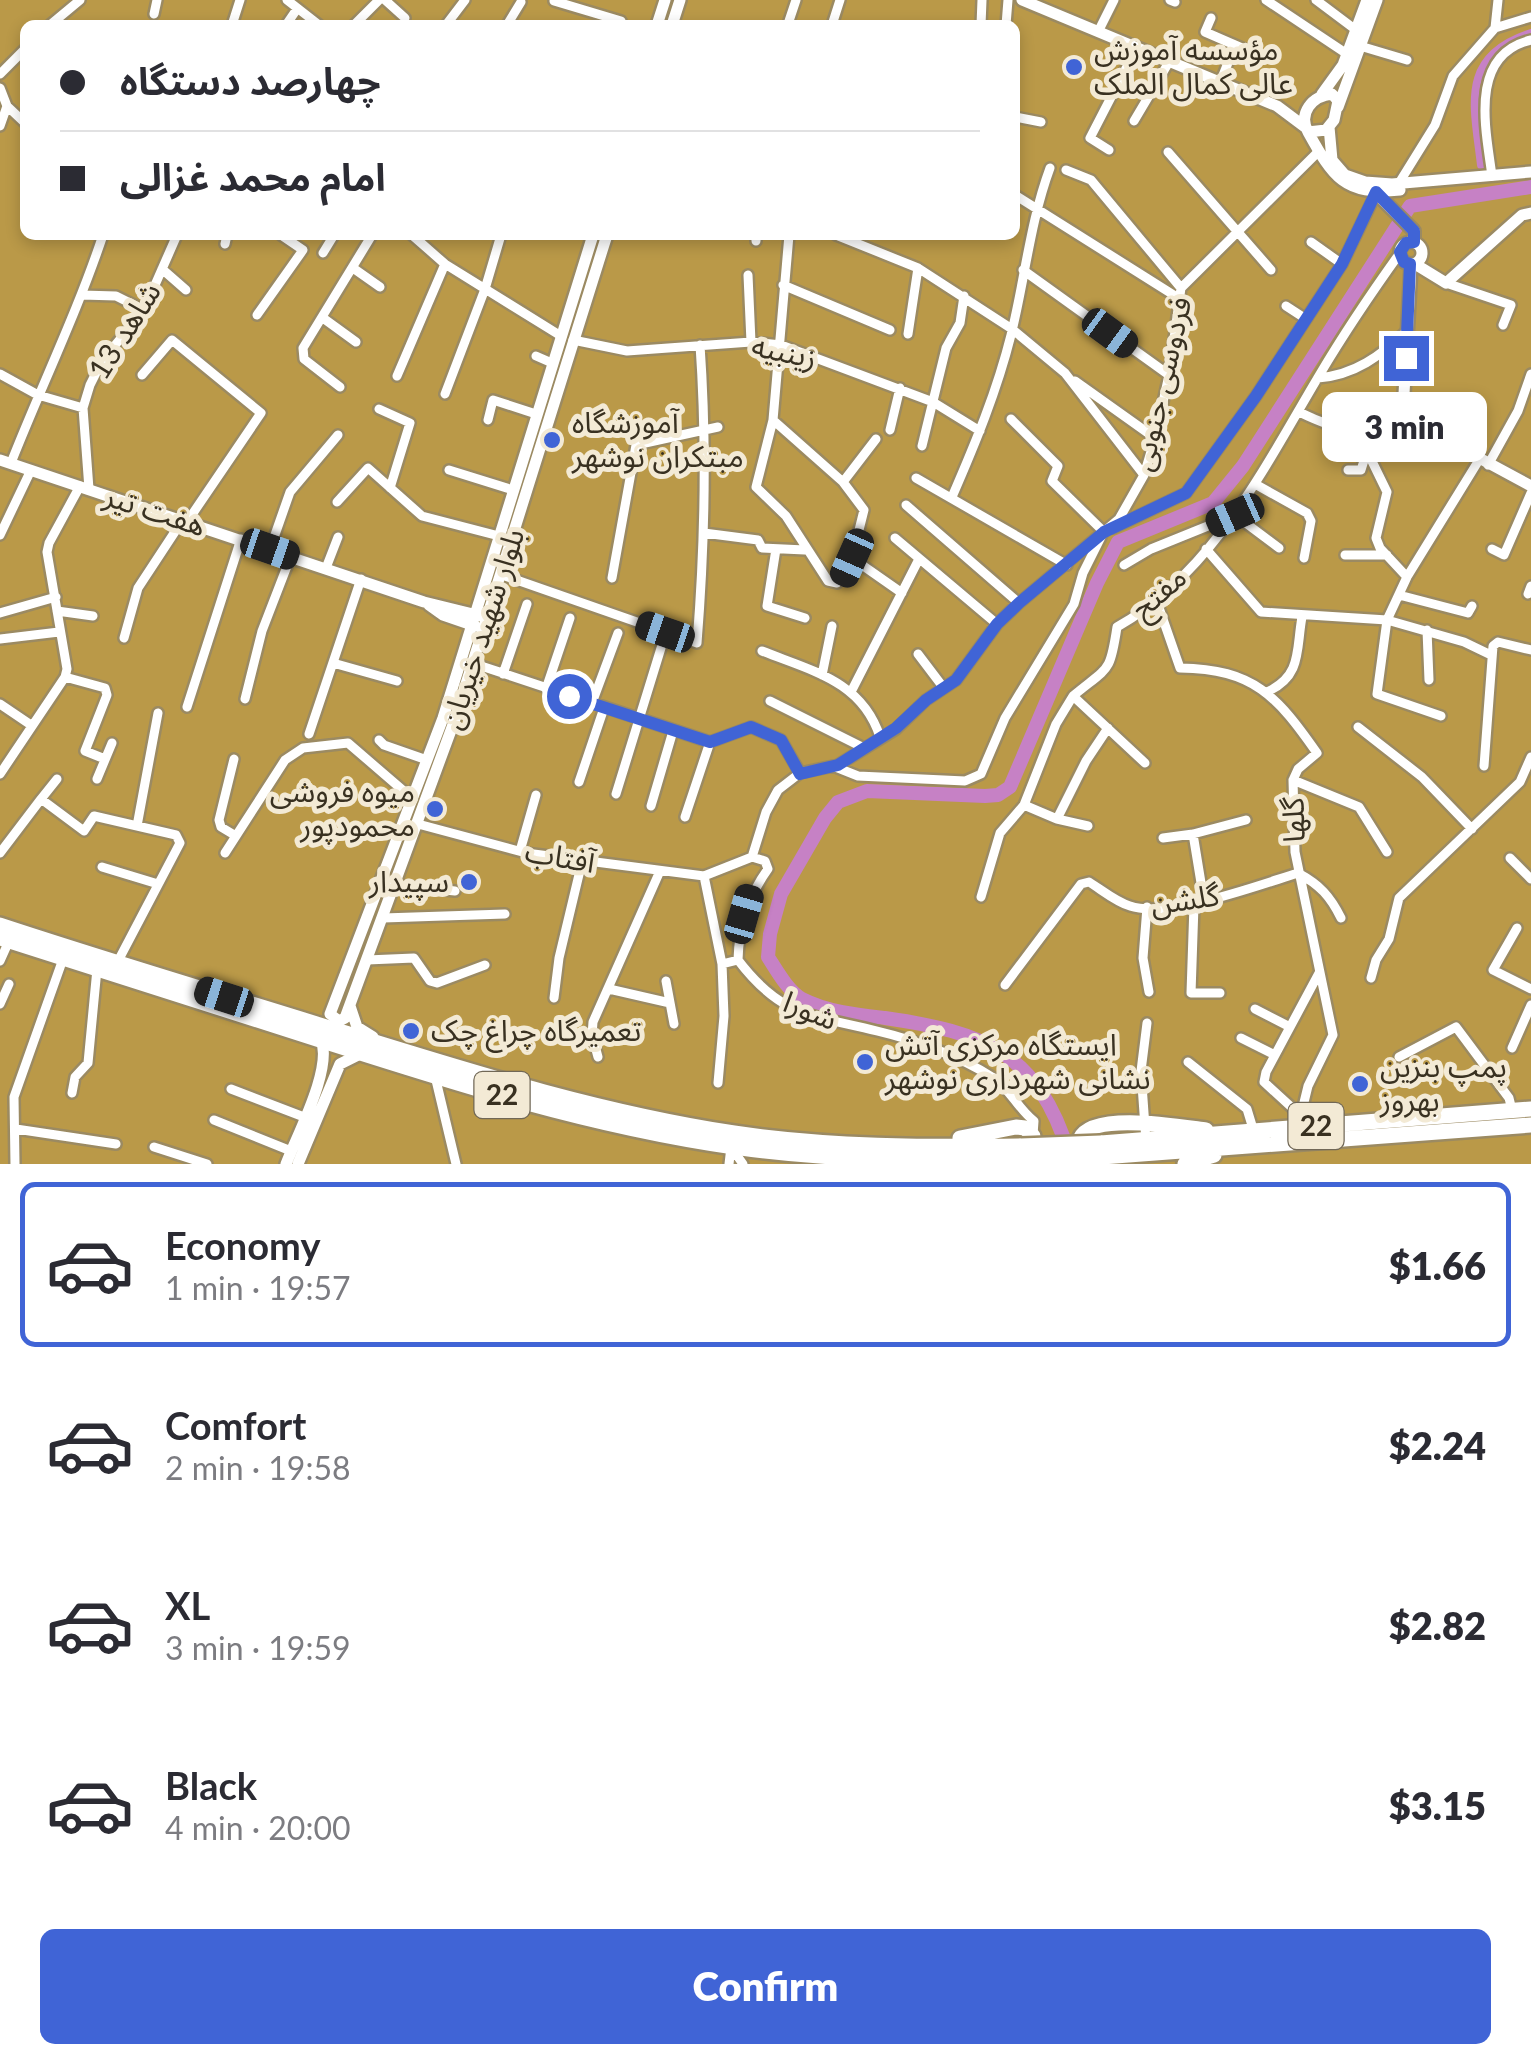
<!DOCTYPE html>
<html lang="en">
<head>
<meta charset="utf-8">
<style>
	:root { --surface:#fff; --page:#f7f7f7; --text:#2b2b33; --muted:#7c7c81; --line:#e1e1e2; --accent:#4064d6 }
	body { margin:0; font-family:Lato,"Noto Sans Arabic",sans-serif; background:var(--page); color:var(--text); height:100vh; display:flex; flex-direction:column; font-size:38px; white-space:nowrap }
	* { box-sizing:border-box; margin:0 }
	p { font-size:32px; color:var(--muted) }
	.icon { flex:none; width:55px; height:55px; fill:none; stroke:currentColor; stroke-width:2; stroke-linecap:round; stroke-linejoin:round }
	.map { position:relative; height:1164px; overflow:hidden }
	.sheet { display:flex; flex-direction:column; background:var(--surface); flex:1 }
	.sheet>* { flex:none }
	.banner { position:absolute; left:20px; top:20px; width:1000px; height:220px; border-radius:15px; box-shadow:0 5px 15px #0003; display:grid; align-content:center; height:220px; padding:0 40px; background:var(--surface) }
	.end { position:absolute; width:45px; height:45px; margin:-22px; border:12px solid #4064d6; background:#fff; box-shadow:0 0 0 5px #fff }
	.from { border-radius:50% }
	.bubble { position:absolute; height:70px; border-radius:15px; background:var(--surface); box-shadow:0 5px 15px #0003; font-size:32px; font-weight:800; line-height:70px; text-align:center }
	.car { position:absolute; width:30px; height:60px; margin:-30px -15px; border-radius:12px; box-shadow:0 0 8px 2px #0007; background:linear-gradient(#222 24%,#8ab4d8 0 40%,#222 0 76%,#8ab4d8 0 86%,#222 0) }
	.banner b { display:flex; align-items:center; gap:35px; height:95px; font-size:38px }
	.banner b+b { border-top:2px solid var(--line) }
	.banner i { width:25px; height:25px; background:var(--text) }
	ul { padding:18px 0 0; list-style:none }
	li { display:flex; align-items:center; gap:30px; height:165px; margin:0 20px 15px; padding:0 20px; border:5px solid transparent; border-radius:15px }
	li div { flex:1 }
	li b { display:block; font-size:38px }
	li em { font-style:normal; font-weight:800 }
	li.active { border-color:var(--accent) }
	li>.icon { width:90px; height:90px; stroke-width:1.5 }
	.action { display:flex; gap:20px; margin-top:auto; padding:20px 40px }
	.action a { flex:1; height:115px; border-radius:15px; background:var(--accent); color:#fff; font-size:40px; font-weight:800; line-height:115px; text-align:center }
	.map>svg:first-child { display:block }
	.green { fill:#ba9948; fill-rule:evenodd }
	.lines { fill:none; stroke-linecap:round; stroke-linejoin:round }
	.canal { stroke:#c681c5; stroke-width:8 }
	.river { stroke:#c681c5; stroke-width:14 }
	.street-casing { stroke:#9b8a62; stroke-width:14 }
	.secondary-casing { stroke:#9b8a62; stroke-width:16 }
	.highway-casing { stroke:#9b8a62; stroke-width:20 }
	.street { stroke:#fff; stroke-width:9 }
	.secondary { stroke:#fff; stroke-width:11 }
	.highway { stroke:#fff; stroke-width:15 }
	.highway-bridge-casing { stroke:#9b8a62; stroke-width:20; stroke-linecap:butt }
	.highway-bridge { stroke:#fff; stroke-width:15 }
	.route { stroke:#4064d6; stroke-width:12 }
	.poi-dot { fill:#4064d6; stroke:#f3ead5; stroke-width:4 }
	.labels { text-anchor:middle; stroke-width:10; stroke-linejoin:round; paint-order:stroke }
	.shield { fill:#f3ead5; stroke:#716857; stroke-width:2.5 }
	.shield-label { font-size:28px; font-weight:bold; fill:#393121 }
	.poi-label { font-size:30px; fill:#393121; stroke:#f3ead5; text-anchor:start }
	.street-label { font-size:30px; fill:#393121; stroke:#f3ead5 }
</style>
</head>
<body>
<div class="map">
<svg width="1531" height="1164" viewBox="0 0 1531 1164">
	<rect width="100%" height="100%" fill="#dac89e"/>
	<path class="green" d="M0,0H1531V1164H0ZM25,25H1015V235H25Z"/>
	<g class="lines">
		<path class="canal" d="M1481,165C1474,105 1459,56 1531,33"/>
		<path class="river" d="M1069,1154C1038,1052 983,1032 885,1018C858,1015 827,1012 802,999C788,991 777,971 768,957L770,934L781,894L825,818L838,802L867,791L985,796L998,795L1010,787L1097,583L1118,542L1213,503L1243,466L1410,206L1531,187"/>
		<defs>
			<path id="street" d="M287,0L319,25
				M385,0L405,18
				M1170,0L1175,2
				M1266,0L1347,54
				M1316,0L1356,30
				M554,1L621,21
				M154,14L157,0
				M1211,18L1205,32L1258,55
				M789,21L796,0
				M50,25L80,0
				M232,25L240,0
				M286,25L297,9
				M354,25L379,0
				M446,25L465,0
				M507,25L521,2
				M832,25L840,0
				M981,25L982,0
				M1006,25L1008,0
				M1495,28L1498,0
				M1098,32L1114,0
				M1360,46L1407,60
				M0,74L25,49
				M1220,83L1235,45
				M0,88L7,106L25,123
				M1015,117L1041,122
				M1134,121L1169,62
				M0,126L7,106
				M1109,150L1090,138L1137,47
				M1168,152L1271,270
				M1066,170L1091,180L1181,288
				M1492,176C1486,130 1468,55 1531,40
				M1399,183L1435,125L1453,76L1495,28L1531,17
				M1015,195L1180,299
				M412,235L445,264L561,336
				M836,235L918,268L1012,329L1065,373L1144,475
				M756,241V235
				M1311,242L1342,264
				M225,244L227,235
				M323,253L334,235
				M353,268L380,287
				M162,269L186,290
				M1023,270L1169,375
				M748,275L751,342
				M1446,283L1511,305L1503,325
				M783,285L890,330
				M82,295L116,296L144,310
				M1286,306L1306,319
				M257,315L303,250L281,235
				M323,318L356,342
				M908,334L918,268
				M573,340L627,351L751,342L781,345L933,402L980,431
				M536,356L552,363
				M0,374L38,395L83,408
				M142,375L172,340L261,413L187,522
				M397,376L445,264
				M1318,378C1355,375 1380,356 1407,331
				M1075,381L1155,438
				M340,387L304,359L303,348L372,235
				M445,394L485,289L501,235
				M379,409L410,423L390,488
				M1299,412C1336,430 1374,442 1414,425
				M1011,419L1058,466L1052,481L1104,532
				M488,420L493,400L536,414
				M773,420L843,482L864,510L852,558L837,583L828,581L786,516L756,487L773,420L789,235
				M890,430L900,388
				M1366,434L1367,451L1387,492L1376,538L1380,548L1407,577
				M922,446L946,348L960,323L964,296
				M11,463C41,387 77,313 103,235
				M1488,465L1518,411L1531,374
				M449,470L513,490
				M1348,470H1361L1367,451
				M916,478L1067,565
				M843,482L876,439
				M1255,484L1307,513L1311,521L1304,558
				M89,489L83,408L90,385L102,361L144,310L177,235
				M952,497C975,444 997,391 1011,335C1025,279 1030,222 1050,168
				M337,502L368,468L422,516L499,536
				M906,505L1019,603
				M1113,528L1186,493L1256,396L1342,264L1376,193
				M704,533L758,540L762,548L805,550
				M0,535L31,470
				M895,538L997,624
				M270,549L290,492L338,435
				M776,549L767,606L805,618
				M1206,549L1261,612L1387,620L1464,642L1491,655
				M1492,549L1504,555L1531,493
				M1345,555H1387
				M852,558L902,593
				M1124,565L1151,549L1235,515L1279,548
				M326,568L338,537
				M502,575L697,643C705,543 707,445 700,345
				M612,578L636,445L718,427
				M1528,594L1531,586
				M1399,595L1468,613L1472,606
				M1157,602L1180,668C1254,669 1277,696 1317,753L1298,769L1293,780L1295,852L1333,1035L1308,1086L1298,1127
				M57,611L93,616
				M0,613L56,597
				M1427,630L1429,680
				M124,638L138,588L182,521
				M0,639L59,632
				M762,651C812,671 862,681 880,737
				M918,654L943,687
				M333,663L397,681
				M472,663L710,742
				M503,674L527,604
				M822,675L832,626
				M65,677L105,688L107,695L85,751L105,759
				M546,689L570,618
				M852,690L919,559
				M1269,691C1302,675 1296,650 1302,617
				M245,699L262,631L291,556
				M770,701L864,748
				M592,703L618,633
				M0,704L31,725
				M187,707L241,539
				M1441,716L1377,694L1387,620L1407,577L1479,460
				M1358,727L1422,777L1472,829
				M309,734L361,579
				M379,740L384,745L427,760
				M710,742L751,727L781,740L800,773
				M234,759L219,820L221,827L236,836
				M1145,763L1073,696C1109,666 1110,674 1117,627C1214,572 1265,466 1320,374C1345,332 1372,292 1400,253
				M833,766L858,776L965,781L981,774L1005,718L1074,604L1083,573L1101,537
				M1484,766L1493,646L1498,642L1531,650
				M0,774L65,677L67,669L47,552L49,543L80,486
				M97,779L112,743
				M1293,780L1359,807L1387,852
				M579,782L604,708
				M616,794L661,648
				M41,799L57,779
				M1024,805L1056,724L1073,696
				M651,806L673,731
				M685,817L710,742
				M418,824L526,853L704,876L752,857L766,812L778,790L800,773L838,765L896,729L926,700L956,680L997,624L1019,603L1119,519L1144,475L1155,438L1169,375L1181,288L1319,151
				M137,826L158,713
				M1088,826L1057,819L1086,761L1108,728
				M1193,834L1204,901
				M1163,838L1193,834L1246,820
				M520,851L536,795
				M0,853L41,799L84,831L94,816L176,835L180,843L117,963
				M225,853L285,760L303,748L348,743L413,799
				M1510,858L1531,879
				M102,867L158,884
				M704,876L722,964L724,1016L718,1083
				M395,885L455,891
				M981,897L1000,833L1024,805L1057,819
				M1194,905L1191,993H1220
				M1147,907L1143,958L1149,992
				M383,918L505,914
				M1517,928L1493,970L1531,989
				M367,960L414,958L430,981L437,983L485,965
				M738,960C782,1018 813,1015 877,1031C915,1040 959,1056 992,1077C1009,1087 1018,1109 1034,1121L1033,1135
				M0,961L9,941
				M722,964L738,960C739,925 748,897 768,869L765,861L752,857
				M1371,978L1376,960L1389,939L1399,898L1520,782L1531,757
				M666,981L674,1024
				M1005,985L1081,884L1089,882C1102,890 1116,902 1130,906C1168,919 1259,885 1298,873C1320,885 1330,896 1341,918
				M609,989L670,1003
				M554,998L559,958L582,862
				M0,1004L9,984
				M1255,1009L1290,1027
				M1241,1038L1275,1055
				M1512,1048L1531,1005
				M598,1057L592,1035L593,1022L660,871
				M1399,1057L1456,1027L1509,1098L1512,1110
				M1188,1062L1247,1109L1254,1132
				M435,1076L456,1164
				M231,1089L304,1117
				M72,1093L75,1077L88,1063L97,969
				M1300,1115L1264,1082L1266,1072L1319,973
				M214,1120L291,1151
				M16,1129L116,1144
				M1146,1141L1141,1071L1147,1023
				M154,1147L207,1164
				M731,1147L743,1164
				M15,1164L14,1097L63,959
				M729,1164L731,1147"/>
			<path id="secondary" d="M1022,0L1277,106L1305,127
				M657,25L665,0
				M672,25L680,0
				M1322,94L1343,65L1367,0
				M1332,94L1338,101L1334,120L1326,130L1308,132C1298,113 1312,96 1332,94Z
				M1338,107L1377,0
				M1329,127L1332,160L1345,175L1365,182L1392,184L1531,172
				M1308,132C1333,177 1344,196 1400,190
				M1376,193L1414,231V242
				M1400 253a11 11 0 1 1 22 0a11 11 0 1 1-22 0Z
				M1415,264L1446,283L1522,215L1531,213
				M1411,265L1403,412L1407,419L1531,486
				M0,460L424,602L481,616
				M429,605L443,615L475,626
				M350,1006L357,1027L373,1037
				M330,1014L339,1021L345,1018L454,722L607,235
				M330,1014L443,718L593,235
				M286,1164C297,1135 333,1068 321,1040
				M298,1164L340,1064L362,1053"/>
			<path id="highway" d="M0,925C103,959 207,990 310,1022C450,1065 589,1111 734,1133C829,1147 925,1147 1021,1146
				M0,938C106,972 212,1005 317,1039C454,1083 592,1127 734,1147C830,1161 925,1161 1021,1160
				M960,1138L1016,1127L1025,1128L1033,1136V1155
				M1101,1143L1531,1109
				M1079,1155C1079,1152 1079,1141 1080,1139C1091,1111 1182,1127 1206,1130
				M1102,1157L1531,1125
				M1185,1164L1214,1155"/>
		</defs>
		<use href="#street" class="street-casing"/>
		<use href="#secondary" class="secondary-casing"/>
		<use href="#highway" class="highway-casing"/>
		<use href="#street" class="street"/>
		<use href="#secondary" class="secondary"/>
		<use href="#highway" class="highway"/>
		<defs>
			<path id="highway-bridge" d="M1021,1146L1101,1143
				M1021,1160L1102,1157"/>
		</defs>
		<use href="#highway-bridge" class="highway-bridge-casing"/>
		<use href="#highway-bridge" class="highway-bridge"/>
	</g>
	<g class="lines">
		<path class="route" d="M569,696L710,742L751,727L781,740L800,774L838,765L896,728L926,700L956,680L997,624L1019,603L1104,532L1186,493L1256,396L1342,264L1376,192L1414,231V242L1406,243L1400,252L1404,262L1410,264L1406,358"/>
	</g>
	<g class="poi-dot">
		<circle cx="1074" cy="67" r="10"/>
		<circle cx="552" cy="440" r="10"/>
		<circle cx="435" cy="809" r="10"/>
		<circle cx="469" cy="882" r="10"/>
		<circle cx="411" cy="1031" r="10"/>
		<circle cx="865" cy="1062" r="10"/>
		<circle cx="1360" cy="1084" r="10"/>
	</g>
	<g class="labels">
		<g class="shield">
			<rect x="474.5" y="1072" width="55" height="46" rx="8"/>
			<rect x="1288.5" y="1103" width="55" height="46" rx="8"/>
		</g>
		<g class="shield-label">
			<text x="502" y="1105">22</text>
			<text x="1316" y="1136">22</text>
		</g>
		<g class="poi-label">
			<text x="1094" y="60">مؤسسه آموزش<tspan x="1094" dy="34">عالی کمال الملک</tspan></text>
			<text x="572" y="433">آموزشگاه<tspan x="572" dy="34">مبتکران نوشهر</tspan></text>
			<text x="415" y="802" text-anchor="end">میوه فروشی<tspan x="415" dy="34">محمودپور</tspan></text>
			<text x="449" y="892" text-anchor="end">سپیدار</text>
			<text x="431" y="1041">تعمیرگاه چراغ چک</text>
			<text x="885" y="1055">ایستگاه مرکزی آتش<tspan x="885" dy="34">نشانی شهرداری نوشهر</tspan></text>
			<text x="1380" y="1077">پمپ بنزین<tspan x="1380" dy="34">بهروز</tspan></text>
		</g>
		<g class="street-label">
			<text transform="translate(125 331) rotate(-58)" y="10">شاهد 13</text>
			<text transform="translate(784 352) rotate(12)" y="10">زینبیه</text>
			<text transform="translate(1162 384) rotate(-77)" y="10">فردوسی جنوبی</text>
			<text transform="translate(155 511) rotate(18)" y="10">هفت تیر</text>
			<text transform="translate(1159 593) rotate(-41)" y="10">مفتح</text>
			<text transform="translate(483 629) rotate(-72)" y="10">بلوار شهید خیریان</text>
			<text transform="translate(1294 820) rotate(-92)" y="10">گلها</text>
			<text transform="translate(560 857) rotate(10)" y="10">آفتاب</text>
			<text transform="translate(1185 900) rotate(-8)" y="10">گلشن</text>
			<text transform="translate(810 1011) rotate(22)" y="10">شورا</text>
		</g>
	</g>
</svg>
<i class="end from" style="left:569px;top:696px"></i>
<i class="end" style="left:1406px;top:358px"></i>
<div class="bubble" style="left:1322px;top:392px;width:165px">3 min</div>
<i class="car" style="left:1110px;top:333px;rotate:126deg"></i>
<i class="car" style="left:1235px;top:515px;rotate:246deg"></i>
<i class="car" style="left:270px;top:549px;rotate:109deg"></i>
<i class="car" style="left:852px;top:558px;rotate:204deg"></i>
<i class="car" style="left:665px;top:632px;rotate:289deg"></i>
<i class="car" style="left:744px;top:914px;rotate:16deg"></i>
<i class="car" style="left:224px;top:997px;rotate:288deg"></i>
<div class="banner">
<b><i class="from"></i>چهارصد دستگاه</b>
<b><i></i>امام محمد غزالی</b>
</div>
</div>
<section class="sheet">
<ul>
<li class="active"><svg class="icon" aria-label="car" viewBox="0 0 24 24"><path d="M5 17H2v-5l4-1 3-4h7l3 4 3 1v5h-3M9 17h6M6 11h13"/><circle cx="7" cy="17" r="2"/><circle cx="17" cy="17" r="2"/></svg><div><b>Economy</b><p>1 min · 19:57</p></div><em>$1.66</em></li>
<li><svg class="icon" aria-label="car" viewBox="0 0 24 24"><path d="M5 17H2v-5l4-1 3-4h7l3 4 3 1v5h-3M9 17h6M6 11h13"/><circle cx="7" cy="17" r="2"/><circle cx="17" cy="17" r="2"/></svg><div><b>Comfort</b><p>2 min · 19:58</p></div><em>$2.24</em></li>
<li><svg class="icon" aria-label="car" viewBox="0 0 24 24"><path d="M5 17H2v-5l4-1 3-4h7l3 4 3 1v5h-3M9 17h6M6 11h13"/><circle cx="7" cy="17" r="2"/><circle cx="17" cy="17" r="2"/></svg><div><b>XL</b><p>3 min · 19:59</p></div><em>$2.82</em></li>
<li><svg class="icon" aria-label="car" viewBox="0 0 24 24"><path d="M5 17H2v-5l4-1 3-4h7l3 4 3 1v5h-3M9 17h6M6 11h13"/><circle cx="7" cy="17" r="2"/><circle cx="17" cy="17" r="2"/></svg><div><b>Black</b><p>4 min · 20:00</p></div><em>$3.15</em></li>
</ul>
<div class="action"><a>Confirm</a></div>
</section>
</body>
</html>
